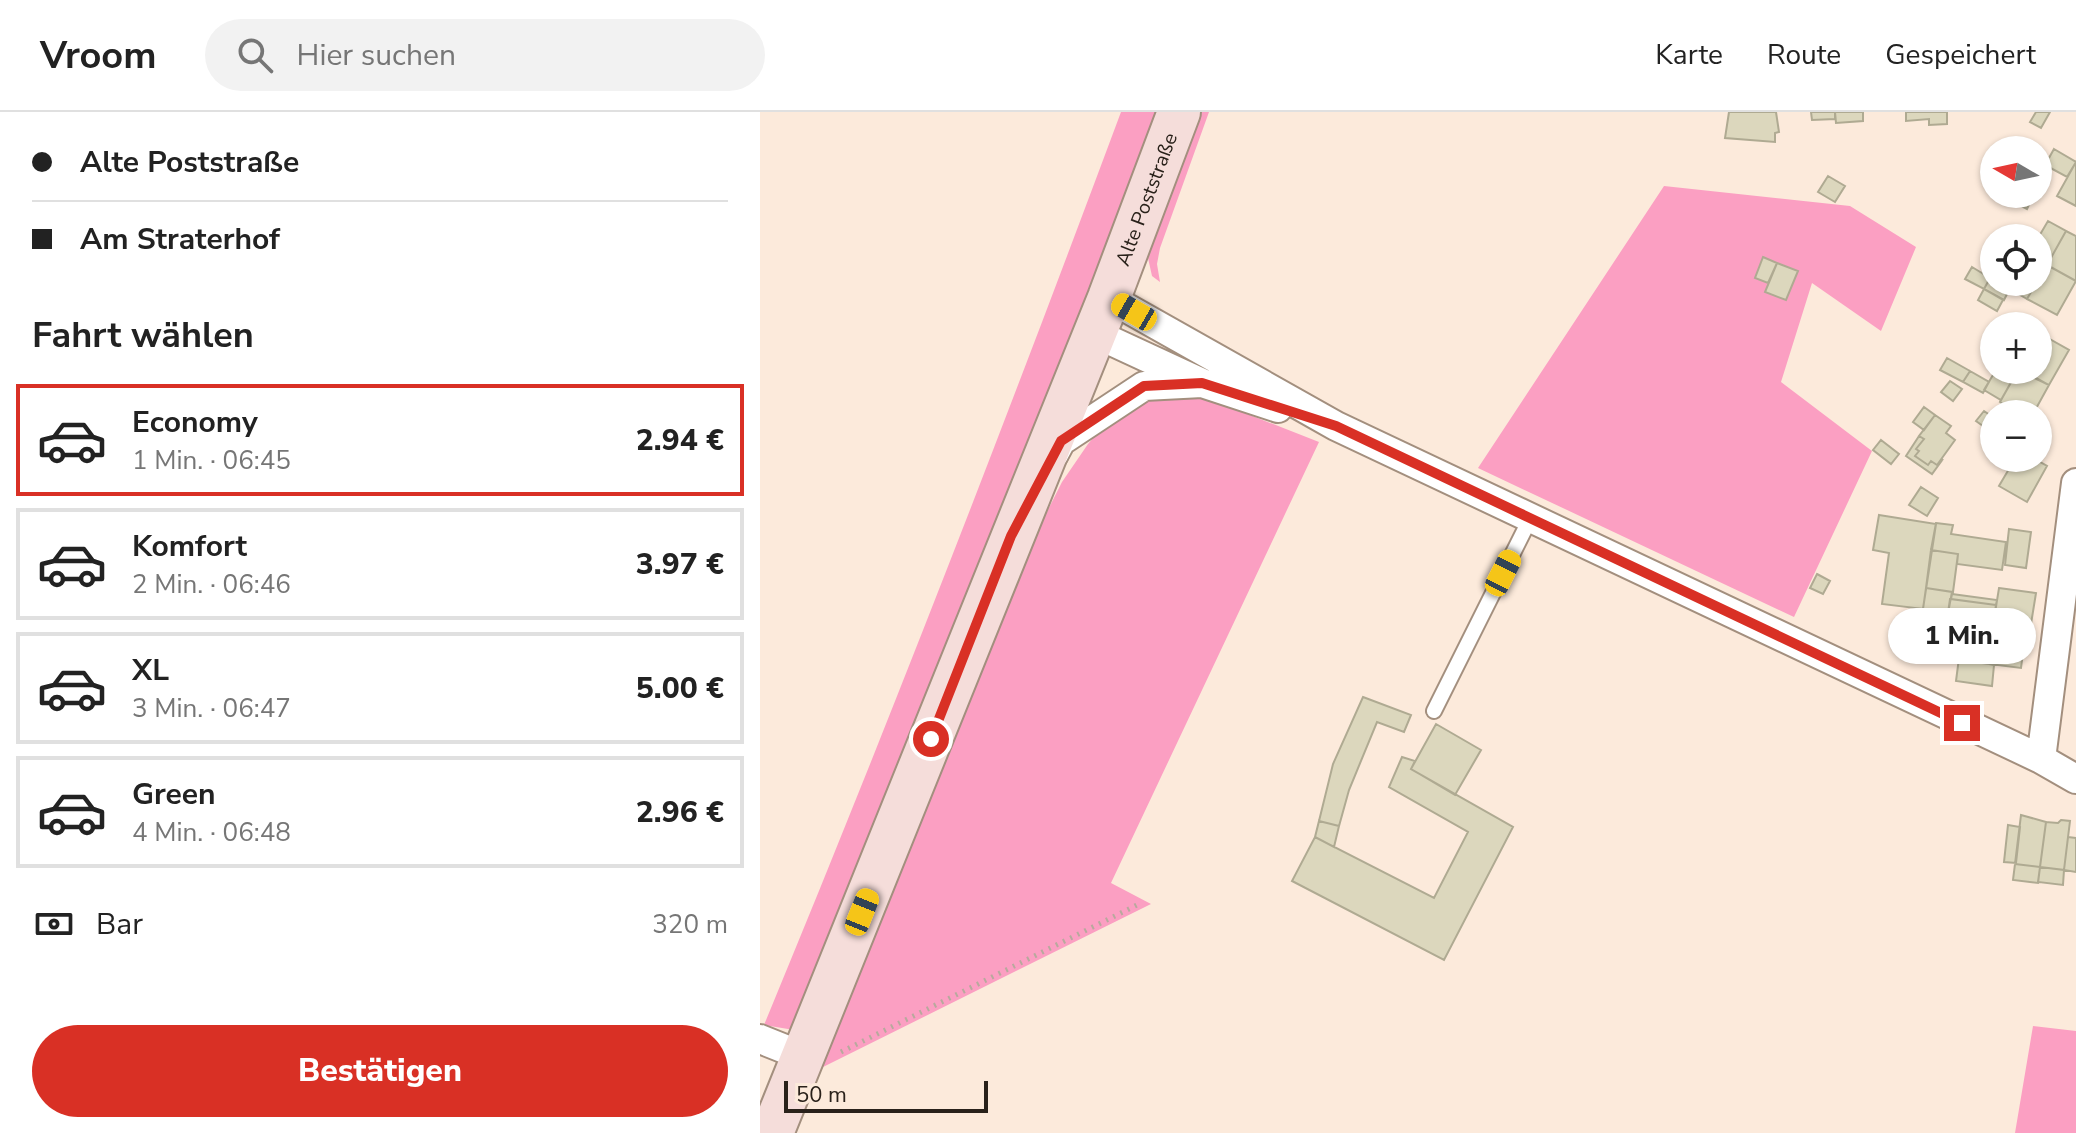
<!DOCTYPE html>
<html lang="de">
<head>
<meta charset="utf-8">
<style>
	:root { --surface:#fff; --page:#f2f2f2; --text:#222; --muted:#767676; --line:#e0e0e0; --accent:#d93025 }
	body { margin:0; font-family:"Nunito Sans",sans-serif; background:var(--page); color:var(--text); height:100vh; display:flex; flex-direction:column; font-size:30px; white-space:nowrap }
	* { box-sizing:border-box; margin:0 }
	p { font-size:26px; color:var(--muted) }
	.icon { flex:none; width:44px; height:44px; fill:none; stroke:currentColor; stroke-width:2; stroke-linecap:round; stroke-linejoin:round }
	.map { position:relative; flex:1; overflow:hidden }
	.drawer { display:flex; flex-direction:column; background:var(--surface); width:760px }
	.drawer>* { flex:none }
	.banner { display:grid; align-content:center; height:176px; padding:0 32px; background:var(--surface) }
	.needle { width:52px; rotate:279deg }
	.tools { position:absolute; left:1220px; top:24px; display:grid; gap:16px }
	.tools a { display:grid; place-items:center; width:72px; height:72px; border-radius:50%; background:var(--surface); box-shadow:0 2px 6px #0004; font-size:40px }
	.scale { position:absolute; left:24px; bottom:20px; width:204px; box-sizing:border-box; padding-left:8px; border:4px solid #29211a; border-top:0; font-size:22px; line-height:28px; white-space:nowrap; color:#29211a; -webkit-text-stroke:6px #fceadb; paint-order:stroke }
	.end { position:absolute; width:36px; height:36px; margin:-18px; border:10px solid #d93025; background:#fff; box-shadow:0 0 0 4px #fff }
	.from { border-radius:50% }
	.bubble { position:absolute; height:56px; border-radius:28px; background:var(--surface); box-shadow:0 2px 6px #0004; font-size:26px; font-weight:800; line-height:56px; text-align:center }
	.car { position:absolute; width:24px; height:48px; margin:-24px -12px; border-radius:10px; box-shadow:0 0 6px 2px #0007; background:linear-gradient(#f5c518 24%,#345 0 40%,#f5c518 0 76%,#345 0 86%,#f5c518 0) }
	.banner b { display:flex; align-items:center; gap:28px; height:76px; font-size:30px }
	.banner b+b { border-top:2px solid var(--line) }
	.banner i { width:20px; height:20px; background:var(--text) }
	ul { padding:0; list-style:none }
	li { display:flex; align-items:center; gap:24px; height:112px; margin:0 16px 12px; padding:0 16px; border:4px solid var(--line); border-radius:0px }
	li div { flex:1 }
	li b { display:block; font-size:30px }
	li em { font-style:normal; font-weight:800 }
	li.active { border-color:var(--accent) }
	li>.icon { width:72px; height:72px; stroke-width:1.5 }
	h2 { padding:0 32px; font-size:36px; line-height:96px }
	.pay { display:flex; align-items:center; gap:20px; height:88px; padding:0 32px; font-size:30px }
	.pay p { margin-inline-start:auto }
	.primary-button { display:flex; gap:16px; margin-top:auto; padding:16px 32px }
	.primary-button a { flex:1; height:92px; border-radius:48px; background:var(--accent); color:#fff; font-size:32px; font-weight:800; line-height:92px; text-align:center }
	header { display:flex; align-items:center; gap:48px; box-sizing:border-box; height:112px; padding:0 40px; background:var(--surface); border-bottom:2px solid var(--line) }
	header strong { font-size:38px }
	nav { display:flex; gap:44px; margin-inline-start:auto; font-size:28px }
	.search { width:560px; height:72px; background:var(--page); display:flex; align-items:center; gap:20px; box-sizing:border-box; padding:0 28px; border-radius:44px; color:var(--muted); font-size:30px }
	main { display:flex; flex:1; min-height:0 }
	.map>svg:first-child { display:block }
	.green { fill:#fb9fc2 }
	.building { fill:#dcd7bd; stroke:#afaa92; stroke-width:2 }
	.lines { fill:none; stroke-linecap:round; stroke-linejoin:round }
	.lane-casing { stroke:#a38f7e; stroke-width:18 }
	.street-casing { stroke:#a38f7e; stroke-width:32 }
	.secondary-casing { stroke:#a38f7e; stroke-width:46 }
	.path { stroke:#b8a99d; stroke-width:5; stroke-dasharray:2 6; stroke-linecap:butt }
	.lane { stroke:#fff; stroke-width:14 }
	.street { stroke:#fff; stroke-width:28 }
	.secondary { stroke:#f5ddda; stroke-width:42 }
	.route { stroke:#d93025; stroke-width:10 }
	.labels { text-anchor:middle; stroke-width:8; stroke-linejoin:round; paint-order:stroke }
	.street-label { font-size:20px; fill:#29211a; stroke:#fceadb }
</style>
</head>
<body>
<header>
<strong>Vroom</strong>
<div class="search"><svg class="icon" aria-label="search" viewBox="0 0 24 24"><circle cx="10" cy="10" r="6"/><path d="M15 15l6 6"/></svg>Hier suchen</div>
<nav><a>Karte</a><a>Route</a><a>Gespeichert</a></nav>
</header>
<main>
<section class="drawer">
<div class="banner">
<b><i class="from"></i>Alte Poststraße</b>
<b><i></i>Am Straterhof</b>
</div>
<h2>Fahrt wählen</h2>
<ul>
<li class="active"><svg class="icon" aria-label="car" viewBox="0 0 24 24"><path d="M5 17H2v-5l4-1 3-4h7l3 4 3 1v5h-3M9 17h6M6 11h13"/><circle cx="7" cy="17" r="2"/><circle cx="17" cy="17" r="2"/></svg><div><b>Economy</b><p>1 Min. · 06:45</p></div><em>2.94 €</em></li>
<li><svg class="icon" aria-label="car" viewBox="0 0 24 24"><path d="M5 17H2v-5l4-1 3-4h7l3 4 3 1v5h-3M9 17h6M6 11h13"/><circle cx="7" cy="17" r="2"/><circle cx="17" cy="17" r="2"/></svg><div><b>Komfort</b><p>2 Min. · 06:46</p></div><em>3.97 €</em></li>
<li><svg class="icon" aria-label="car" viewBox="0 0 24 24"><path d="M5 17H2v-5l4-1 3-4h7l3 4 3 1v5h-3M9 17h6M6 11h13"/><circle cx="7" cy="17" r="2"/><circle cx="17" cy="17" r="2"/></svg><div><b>XL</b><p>3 Min. · 06:47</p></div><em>5.00 €</em></li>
<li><svg class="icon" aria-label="car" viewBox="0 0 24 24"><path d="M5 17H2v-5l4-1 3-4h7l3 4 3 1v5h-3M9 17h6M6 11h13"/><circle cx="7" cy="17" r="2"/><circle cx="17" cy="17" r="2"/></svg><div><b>Green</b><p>4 Min. · 06:48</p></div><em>2.96 €</em></li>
</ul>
<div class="pay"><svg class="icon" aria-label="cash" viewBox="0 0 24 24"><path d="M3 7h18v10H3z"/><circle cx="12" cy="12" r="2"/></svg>Bar<p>320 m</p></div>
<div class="primary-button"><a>Bestätigen</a></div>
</section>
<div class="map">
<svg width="1316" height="1021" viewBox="0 0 1316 1021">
	<rect width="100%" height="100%" fill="#fceadb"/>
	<path class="green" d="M361,0H396L336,161L34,918L4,913C129,611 247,306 361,0Z
		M442,0H449L400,136L397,152L400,170L392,164L388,146Z
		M904,74L1090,94L1156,135L1121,219L1052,171L1021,270L1112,339L1034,505L718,356Z
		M415,281L449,287L559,330L351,771L391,792L57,958L244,485L302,370L328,332L350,306L380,288Z
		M1273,914L1316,919V1021H1255Z"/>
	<path class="building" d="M969,0H1016L1019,20L1015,21V30L965,26Z
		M1051,0H1075V7L1052,8Z
		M1075,0H1103V9L1076,11Z
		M1146,0H1187V12L1169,13V7L1146,9Z
		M1276,0H1290L1281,16L1270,10Z
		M1294,37L1316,50L1307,65L1285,53Z
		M1316,50V94L1297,84Z
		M1068,64L1085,74L1075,90L1058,80Z
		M1249,82H1266L1272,86L1267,97L1247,86Z
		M1288,109L1306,119L1287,153L1278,148V126Z
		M1306,119L1316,124V169L1287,153Z
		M1003,145L1017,151L1008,171L995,166Z
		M1017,151L1038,159L1026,188L1005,180Z
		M1287,153L1316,169L1297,203L1267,187Z
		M1212,155L1230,166L1224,177L1205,167Z
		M1230,166L1234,170L1250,176L1244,188L1224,177Z
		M1253,170H1277L1267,187L1250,177Z
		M1224,177L1243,188L1237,199L1218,188Z
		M1279,221L1309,238L1289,273L1262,258H1278Z
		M1187,246L1210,259L1203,270L1180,258Z
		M1236,258H1258L1241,288L1224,278Z
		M1258,258L1289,273L1273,302H1260L1240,290Z
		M1210,259L1229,270L1223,281L1203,270Z
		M1190,269L1202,277L1193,289L1181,280Z
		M1164,295L1175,303L1164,318L1153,310Z
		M1224,299L1234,306V314L1230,319L1216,309Z
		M1175,303L1191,314L1186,321L1195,328L1177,353L1171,349L1168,353L1155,344L1159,339L1156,337L1164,327L1159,324Z
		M1159,324L1164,327L1156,337L1159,339L1155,344L1168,353L1171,349L1177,353L1183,347L1172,362L1146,344Z
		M1121,328L1139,342L1131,352L1113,338Z
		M1244,346H1273L1287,354L1267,390L1239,374L1249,357L1240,352Z
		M1161,375L1178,386L1167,404L1149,393Z
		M1119,403L1176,412L1163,497L1122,492L1129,441L1113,438Z
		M1176,411L1193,413L1191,422L1246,430L1242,458L1197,452L1198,442L1171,438Z
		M1249,417L1271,420L1266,456L1245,453Z
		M1171,438L1198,442L1193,480L1166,476Z
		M1057,462L1070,469L1063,482L1050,476Z
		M1166,476L1192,480L1188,501L1163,497Z
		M1239,476L1276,481L1271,512L1234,507Z
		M1192,482L1237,488L1236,493L1191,487Z
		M1190,487L1236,493L1234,507L1188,501Z
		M1196,502L1267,512L1261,556L1213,550L1216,527L1193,524Z
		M1201,525L1216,527L1213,548L1199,546Z
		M1199,546L1234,553L1232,574L1196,569Z
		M603,585L651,603L644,620L617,610L589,678L579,714L559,709L573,652Z
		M676,612L721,638L695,683L651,657Z
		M642,645L655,649L651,657L753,715L684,848L532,769L555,725L674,786L708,720L629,675Z
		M1261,703L1286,710L1280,755L1255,752Z
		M1301,708L1310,709L1304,758L1280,755L1286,710L1298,711Z
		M559,709L579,714L574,735L555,725Z
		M1248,713L1260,715L1256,751L1244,750Z
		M1308,725L1316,726V760L1304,758Z
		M1255,752L1280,755L1278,771L1253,768Z
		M1280,755L1304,758L1303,773L1278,770Z"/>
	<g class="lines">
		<defs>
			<path id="lane" d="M674,599L771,405"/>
			<path id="street" d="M349,186L576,314L1281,647L1316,667
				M334,221L442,271L518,296
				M294,342L301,329L384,274L442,271
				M1281,647L1316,371
				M0,927L45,945"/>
			<g id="secondary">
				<path id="s1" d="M12,1021L349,186L419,0"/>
			</g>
		</defs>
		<use href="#lane" class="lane-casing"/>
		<use href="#street" class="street-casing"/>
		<use href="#secondary" class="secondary-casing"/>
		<path class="path" d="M81,940L377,793"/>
		<use href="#lane" class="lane"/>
		<use href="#street" class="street"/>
		<use href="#secondary" class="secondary"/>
	</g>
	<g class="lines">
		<path class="route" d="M171,627L251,424L301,329L384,274L442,271L576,314L1202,611"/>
	</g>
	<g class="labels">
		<g class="street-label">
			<text dy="7" stroke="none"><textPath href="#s1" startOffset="1006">Alte Poststraße</textPath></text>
		</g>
	</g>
</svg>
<div class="tools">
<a><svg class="needle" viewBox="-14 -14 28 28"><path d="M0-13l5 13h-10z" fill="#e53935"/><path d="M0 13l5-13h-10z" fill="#767676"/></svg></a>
<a><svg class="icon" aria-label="locate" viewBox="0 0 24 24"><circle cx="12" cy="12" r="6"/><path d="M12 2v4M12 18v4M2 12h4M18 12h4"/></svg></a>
<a>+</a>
<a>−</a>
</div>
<div class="scale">50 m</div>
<i class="end from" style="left:171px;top:627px"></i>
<i class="end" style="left:1202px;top:611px"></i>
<div class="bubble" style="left:1128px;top:496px;width:148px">1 Min.</div>
<i class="car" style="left:374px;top:200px;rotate:300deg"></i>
<i class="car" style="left:743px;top:461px;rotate:27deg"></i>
<i class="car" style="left:102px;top:800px;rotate:22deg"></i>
</div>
</main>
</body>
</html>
